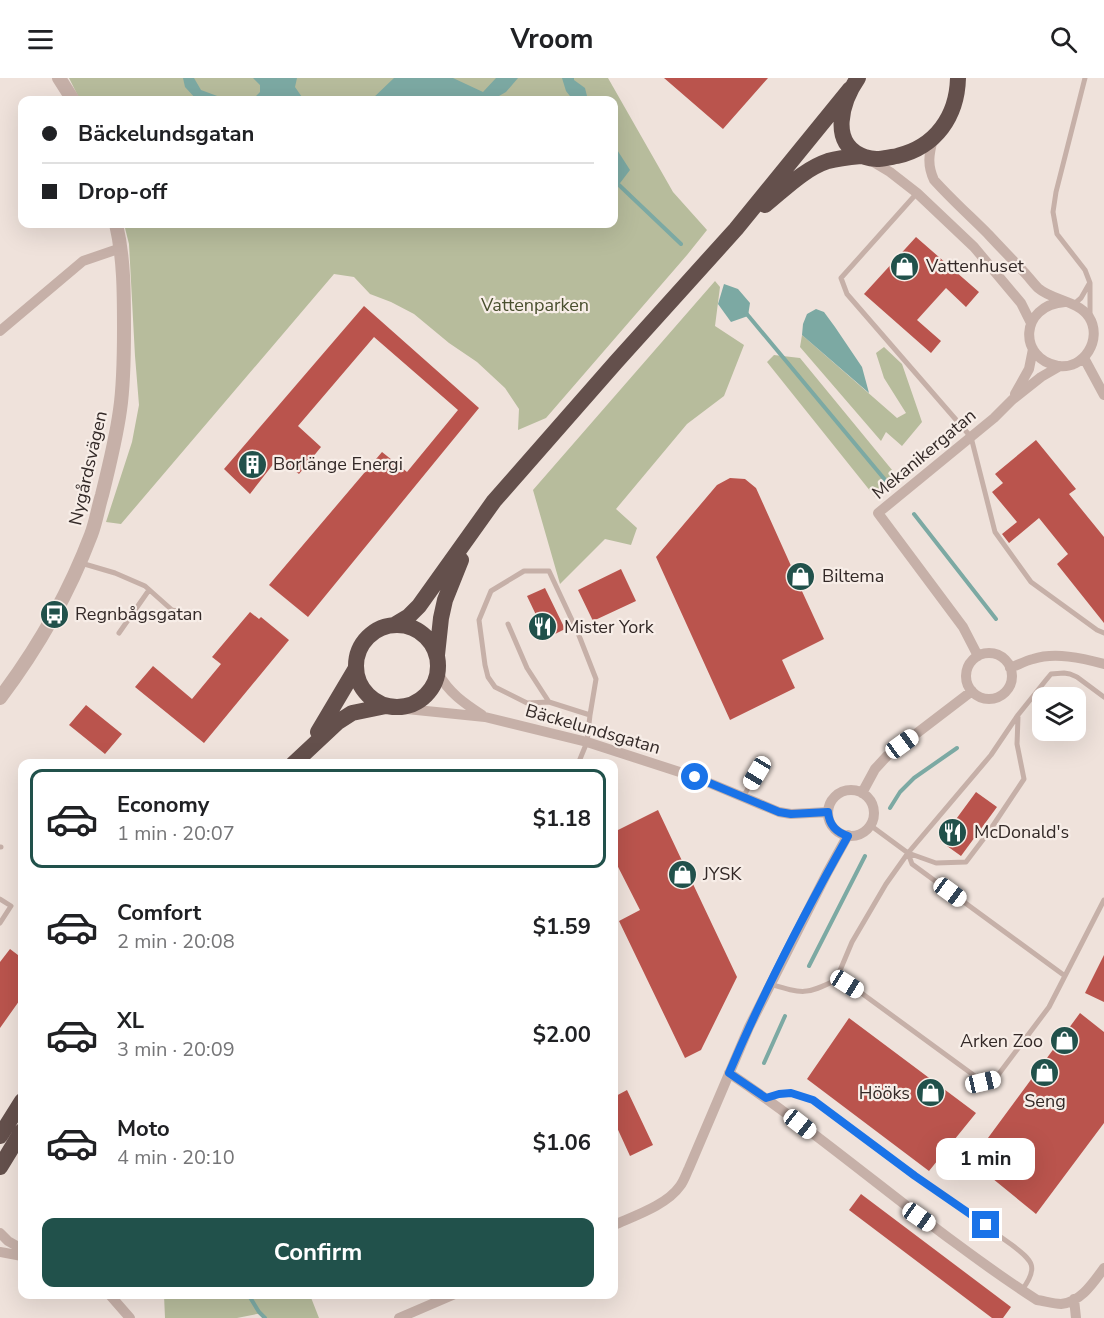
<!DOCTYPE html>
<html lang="en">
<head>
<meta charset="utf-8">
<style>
	:root { --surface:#fff; --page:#f2f2f2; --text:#202124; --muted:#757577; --line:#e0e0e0; --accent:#21514b }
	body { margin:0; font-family:"Nunito Sans",sans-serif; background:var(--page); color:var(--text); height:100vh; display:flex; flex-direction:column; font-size:22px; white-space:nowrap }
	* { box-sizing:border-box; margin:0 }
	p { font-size:20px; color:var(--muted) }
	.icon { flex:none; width:33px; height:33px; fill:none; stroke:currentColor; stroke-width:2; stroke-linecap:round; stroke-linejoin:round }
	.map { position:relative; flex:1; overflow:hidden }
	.sheet { position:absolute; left:18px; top:681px; width:600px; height:540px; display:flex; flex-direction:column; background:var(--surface); border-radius:12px; box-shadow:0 6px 24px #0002 }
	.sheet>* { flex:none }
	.top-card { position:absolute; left:18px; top:18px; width:600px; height:132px; border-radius:12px; box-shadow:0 6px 24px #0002; display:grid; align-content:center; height:132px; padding:0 24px; background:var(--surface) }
	.tools { position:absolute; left:1032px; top:609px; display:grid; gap:12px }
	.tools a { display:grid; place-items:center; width:54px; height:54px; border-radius:12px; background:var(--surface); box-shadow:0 6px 24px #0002; font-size:30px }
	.end { position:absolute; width:27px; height:27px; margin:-14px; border:8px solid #1a73e8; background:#fff; box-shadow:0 0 0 3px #fff }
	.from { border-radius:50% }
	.bubble { position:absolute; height:42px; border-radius:12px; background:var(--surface); box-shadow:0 6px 24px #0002; font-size:20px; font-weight:700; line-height:42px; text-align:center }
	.car { position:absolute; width:18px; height:36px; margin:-18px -9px; border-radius:8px; box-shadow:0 0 4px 2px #0007; background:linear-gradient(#fff 24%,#345 0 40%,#fff 0 76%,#345 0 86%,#fff 0) }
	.top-card b { display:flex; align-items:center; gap:21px; height:57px; font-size:22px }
	.top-card b+b { border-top:2px solid var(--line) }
	.top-card i { width:15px; height:15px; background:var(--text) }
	ul { padding:10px 0 0; list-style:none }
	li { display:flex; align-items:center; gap:18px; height:99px; margin:0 12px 9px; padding:0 12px; border:3px solid transparent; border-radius:12px }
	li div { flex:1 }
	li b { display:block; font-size:22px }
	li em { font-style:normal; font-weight:700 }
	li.current { border-color:var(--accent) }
	li>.icon { width:54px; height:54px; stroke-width:1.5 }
	.cta { display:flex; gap:12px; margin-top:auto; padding:12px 24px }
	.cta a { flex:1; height:69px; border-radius:12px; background:var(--accent); color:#fff; font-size:24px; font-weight:700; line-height:69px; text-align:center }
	header { display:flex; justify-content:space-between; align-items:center; height:78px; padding:0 24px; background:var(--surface); font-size:27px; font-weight:700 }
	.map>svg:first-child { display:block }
	.green { fill:#b7bc9c }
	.water { fill:#7ca9a3 }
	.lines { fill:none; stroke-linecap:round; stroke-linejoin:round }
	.stream { stroke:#7ca9a3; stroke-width:4 }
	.building { fill:#ba544d }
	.service { stroke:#c6b0a8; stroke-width:5 }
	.minor { stroke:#c6b0a8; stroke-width:10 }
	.tertiary { stroke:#c6b0a8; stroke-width:14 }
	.trunk { stroke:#64504c; stroke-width:16 }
	.route { stroke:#1a73e8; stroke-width:8 }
	.labels { text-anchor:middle; stroke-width:4.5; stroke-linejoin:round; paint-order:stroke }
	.poi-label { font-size:18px; fill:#332927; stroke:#f7ede7; text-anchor:start }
	.park-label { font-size:18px; fill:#494f2e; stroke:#f7ede7 }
	.street-label { font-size:18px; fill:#332927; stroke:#f7ede7 }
</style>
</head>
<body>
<header><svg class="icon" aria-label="menu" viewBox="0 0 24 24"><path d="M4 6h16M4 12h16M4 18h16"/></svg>Vroom<svg class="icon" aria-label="search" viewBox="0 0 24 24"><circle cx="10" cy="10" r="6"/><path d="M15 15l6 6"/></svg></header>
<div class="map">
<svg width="1104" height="1240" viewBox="0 0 1104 1240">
	<rect width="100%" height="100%" fill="#efe2db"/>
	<path class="green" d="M69,0H608L673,114L707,152L687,177L546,340L518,352L519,331L505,310L477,284L449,265L414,236L391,224L370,216L354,199L334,196L121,446L106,444L132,364L139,327L135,278L129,166L124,146H614V22H80Z
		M715,203L720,209L715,248L744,267L724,318L687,346L616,431L637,450L631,467L605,461L560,506L533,412Z
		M802,257L897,340L906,335L884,300L876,275L884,269L902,286L922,344L902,368L886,354L881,363L800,269Z
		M774,277L800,280L897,398L875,419L767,284Z
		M164,1217H310L319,1240H267L262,1235L237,1240H165Z"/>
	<path class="water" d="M183,0H194L201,12L228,22L255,19L260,14V7L253,0H297L295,9L304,22H197L185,9Z
		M394,0H453L483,14L496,0H518L506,14L492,22H371Z
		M562,0H574V2L585,10L588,22H573L566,13Z
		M614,67L630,92L614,113Z
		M724,206L738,211L750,225L748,238L731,244L718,226Z
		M816,231L824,234L835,249L862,289L869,315L802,257L803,246L807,236Z"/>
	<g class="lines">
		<path class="stream" d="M619,107L681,166
			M746,235L886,403
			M914,436L996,541
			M890,730L900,714L914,700L957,670
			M809,888L865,778
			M764,985L785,938
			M248,1216L259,1234L265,1240"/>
	</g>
	<path class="building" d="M664,0H768L723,51Z
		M916,159L979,214L966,229L946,210L917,242L941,263L931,275L864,216Z
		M364,228L479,330L308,539L269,507L382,374L407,394L458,332L374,259L298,348L321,369L299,396L278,380L250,416L224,391Z
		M1036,362L1076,411L1069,416L1104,459V545L1057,486L1068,476L1039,440L1009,465L1002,456L1017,444L992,414L1003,405L995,396Z
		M730,400L745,401L756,410L792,490L800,486L806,487L810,491L812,496V502L809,507L801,511L824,561L782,582L795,610L730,642L656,479L717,407Z
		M621,491L636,523L593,543L578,512Z
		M545,510L565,551L547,560L527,518Z
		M250,534L259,541L261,539L289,562L204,665L135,609L153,588L192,621L221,586L212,579Z
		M86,627L122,656L105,676L69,647Z
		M976,714L997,729L961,778L940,763Z
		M658,732L737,899L701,972L685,980L619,843L640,832L614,781V754Z
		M10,871L22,880V919L0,950V884Z
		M1104,877V924L1085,915Z
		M1080,935L1104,954V1045L1036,1136L971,1083Z
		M849,940L976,1035L929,1093L807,1001Z
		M627,1012L653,1067L630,1078L614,1043V1019Z
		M861,1116L1011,1229L1003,1240H992L849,1132Z"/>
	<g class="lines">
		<path class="service" d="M1085,0L1056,114L1053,134L1057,156L1085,192L1090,205V238
			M917,115L841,200L847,216L971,359L995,454L1031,504L1097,552L1104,555
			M1074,226L1081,220L1089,206
			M81,485L115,495L145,508L172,532L195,537
			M508,546L527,590L549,624L590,637L587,664L578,686
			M119,555L149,512
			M549,624L527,625L495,609L488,599L485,587L479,542L491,513L524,493H549L578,555L596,601L590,637
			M743,719L757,695
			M870,747L908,775L936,785L966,784L988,755L1024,701L1017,666L1018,639
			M0,769H1
			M908,775L912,786L1065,898
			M0,821L11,828L0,845
			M836,902L852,864L886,806L908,775L991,677L1018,637L1046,602L1051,596L1064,595L1070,596L1077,599L1104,619
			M770,906C803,916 806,917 836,902L847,906L860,914L983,1004L995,1001L1049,929L1104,822
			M766,1020L779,1016L791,1015L813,1022L915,1098L1012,1167C1033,1183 1039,1189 1022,1212"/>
		<path class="minor" d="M933,61C929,76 927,87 934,102C951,121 970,138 988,156C1000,169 1012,181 1023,193C1028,198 1033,205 1038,210C1053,223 1077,222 1089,239C1103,261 1084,292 1058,288C1018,281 1019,227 1065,224
			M870,82L890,94L917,115L974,169L1021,225L1031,245
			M0,253L83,183L121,170
			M1084,280L1104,317
			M1015,316L1029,291L1033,271
			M966 598a23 23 0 1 1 46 0a23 23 0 1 1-46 0Z
			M978,578L963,549L878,435L994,340L1012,322L1041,299L1060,288
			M1010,590C1018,587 1025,583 1033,581C1055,574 1082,580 1104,586
			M438,595C449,615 464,625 482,637
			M397,630L485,639L587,664L695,699L779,734L791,736L828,734
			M828 735a23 23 0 1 1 46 0a23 23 0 1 1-46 0Z
			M862,715L875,691L887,678L972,613
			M729,995C835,1066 930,1153 1037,1222C1044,1223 1054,1226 1061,1226C1081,1224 1093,1205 1104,1190
			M614,1147C634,1138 667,1127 680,1108C684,1103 686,1096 689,1090L749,949L827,795L848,757
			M0,1155L8,1163L22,1171
			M0,1174L22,1178
			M109,1216L130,1240
			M1074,1221L1076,1240
			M399,1240L455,1216"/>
		<path class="tertiary" d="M59,0L73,22
			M0,620C37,571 69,515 91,457C96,444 98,430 102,417C109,389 116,361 120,332C124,305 124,277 124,250C124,215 124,180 116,146"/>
		<path class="trunk" d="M858,0C842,23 828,67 865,79C876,83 886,80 897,78C936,69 957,38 958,0
			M765,127C785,111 804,91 828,83C839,80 850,79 861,78
			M356 588a41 41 0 1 1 82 0a41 41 0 1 1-82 0Z
			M394,547L409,538L419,528L494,423L616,284L736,151L850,11
			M437,577L441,540L445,522L461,482
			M318,654L356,590
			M293,686L338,644L352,635L386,628
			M0,1058L22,1023
			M0,1089L22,1053"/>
	</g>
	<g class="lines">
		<path class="route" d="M695,699L779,734L791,736L828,734C829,746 835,754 848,758C805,834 763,915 729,995L766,1020L779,1016L791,1015L813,1022L915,1098L986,1147"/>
	</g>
	<defs>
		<symbol id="shop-disc" viewBox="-11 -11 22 22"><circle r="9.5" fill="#21514b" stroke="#f7ede7"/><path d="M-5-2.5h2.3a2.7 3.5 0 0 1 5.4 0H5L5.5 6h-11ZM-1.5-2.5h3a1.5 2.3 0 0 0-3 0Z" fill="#fff"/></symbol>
		<symbol id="building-disc" viewBox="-11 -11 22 22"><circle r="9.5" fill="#21514b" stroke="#f7ede7"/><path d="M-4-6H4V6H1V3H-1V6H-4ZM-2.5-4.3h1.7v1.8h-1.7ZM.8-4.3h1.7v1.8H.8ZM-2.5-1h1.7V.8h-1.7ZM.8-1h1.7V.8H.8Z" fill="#fff"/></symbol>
		<symbol id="bus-disc" viewBox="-11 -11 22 22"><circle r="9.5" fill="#21514b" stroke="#f7ede7"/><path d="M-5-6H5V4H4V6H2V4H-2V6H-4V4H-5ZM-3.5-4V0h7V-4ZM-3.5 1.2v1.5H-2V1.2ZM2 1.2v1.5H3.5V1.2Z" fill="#fff"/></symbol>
		<symbol id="restaurant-disc" viewBox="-11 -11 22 22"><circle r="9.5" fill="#21514b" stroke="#f7ede7"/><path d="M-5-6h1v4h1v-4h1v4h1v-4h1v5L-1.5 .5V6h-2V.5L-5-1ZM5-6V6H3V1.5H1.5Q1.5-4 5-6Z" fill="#fff"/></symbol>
	</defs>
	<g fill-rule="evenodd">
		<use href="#shop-disc" x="888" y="172" width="33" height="33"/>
		<use href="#building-disc" x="236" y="370" width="33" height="33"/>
		<use href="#shop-disc" x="784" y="482" width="33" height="33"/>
		<use href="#bus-disc" x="38" y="520" width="33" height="33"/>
		<use href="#restaurant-disc" x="526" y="532" width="33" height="33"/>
		<use href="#restaurant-disc" x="936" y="738" width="33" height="33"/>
		<use href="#shop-disc" x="666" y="780" width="33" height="33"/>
		<use href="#shop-disc" x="1048" y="946" width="33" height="33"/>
		<use href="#shop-disc" x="1028" y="978" width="33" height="33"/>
		<use href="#shop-disc" x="914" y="998" width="33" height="33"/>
	</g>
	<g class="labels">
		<g class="poi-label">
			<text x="926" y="194">Vattenhuset</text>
			<text x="273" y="392">Borlänge Energi</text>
			<text x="822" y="504">Biltema</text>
			<text x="75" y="542">Regnbågsgatan</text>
			<text x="564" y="555">Mister York</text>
			<text x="974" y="760">McDonald's</text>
			<text x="703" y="802">JYSK</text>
			<text x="1043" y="969" text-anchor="end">Arken Zoo</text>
			<text x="910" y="1021" text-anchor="end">Hööks</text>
			<text x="1045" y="1029" text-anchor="middle">Seng</text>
		</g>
		<g class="park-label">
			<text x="535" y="233">Vattenparken</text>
		</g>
		<g class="street-label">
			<text transform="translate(924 376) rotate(-40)" y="6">Mekanikergatan</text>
			<text transform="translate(88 390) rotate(-77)" y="6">Nygårdsvägen</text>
			<text transform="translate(593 651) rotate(16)" y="6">Bäckelundsgatan</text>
		</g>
	</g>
</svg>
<div class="tools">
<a><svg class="icon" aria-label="layers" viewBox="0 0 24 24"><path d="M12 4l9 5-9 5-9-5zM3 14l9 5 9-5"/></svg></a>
</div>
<i class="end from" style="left:695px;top:699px"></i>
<i class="end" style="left:986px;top:1147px"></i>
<div class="bubble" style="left:936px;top:1060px;width:99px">1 min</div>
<i class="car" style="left:902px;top:666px;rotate:54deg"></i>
<i class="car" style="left:757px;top:695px;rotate:211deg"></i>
<i class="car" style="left:950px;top:814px;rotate:126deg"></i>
<i class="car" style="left:847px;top:906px;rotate:122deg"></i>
<i class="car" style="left:983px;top:1004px;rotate:77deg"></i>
<i class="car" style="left:800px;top:1046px;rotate:128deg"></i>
<i class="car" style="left:919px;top:1139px;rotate:125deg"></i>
<div class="top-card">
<b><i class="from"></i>Bäckelundsgatan</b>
<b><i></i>Drop-off</b>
</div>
<section class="sheet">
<ul>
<li class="current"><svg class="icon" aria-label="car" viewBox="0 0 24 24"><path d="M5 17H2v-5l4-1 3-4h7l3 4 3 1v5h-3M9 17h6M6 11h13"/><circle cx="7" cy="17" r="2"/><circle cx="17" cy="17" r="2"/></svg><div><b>Economy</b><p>1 min · 20:07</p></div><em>$1.18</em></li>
<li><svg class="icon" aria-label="car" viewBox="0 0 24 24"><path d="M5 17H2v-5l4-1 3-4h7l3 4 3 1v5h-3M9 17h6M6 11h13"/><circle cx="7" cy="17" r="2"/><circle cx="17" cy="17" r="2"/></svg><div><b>Comfort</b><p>2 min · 20:08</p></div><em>$1.59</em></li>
<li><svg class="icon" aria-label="car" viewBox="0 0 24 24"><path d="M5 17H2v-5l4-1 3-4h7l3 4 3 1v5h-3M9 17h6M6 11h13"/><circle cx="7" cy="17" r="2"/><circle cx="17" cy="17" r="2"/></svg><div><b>XL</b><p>3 min · 20:09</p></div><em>$2.00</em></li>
<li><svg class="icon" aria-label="car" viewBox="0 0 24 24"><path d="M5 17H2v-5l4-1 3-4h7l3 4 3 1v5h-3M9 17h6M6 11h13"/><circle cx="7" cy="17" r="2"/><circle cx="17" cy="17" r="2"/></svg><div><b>Moto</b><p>4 min · 20:10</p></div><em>$1.06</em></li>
</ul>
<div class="cta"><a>Confirm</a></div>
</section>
</div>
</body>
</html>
